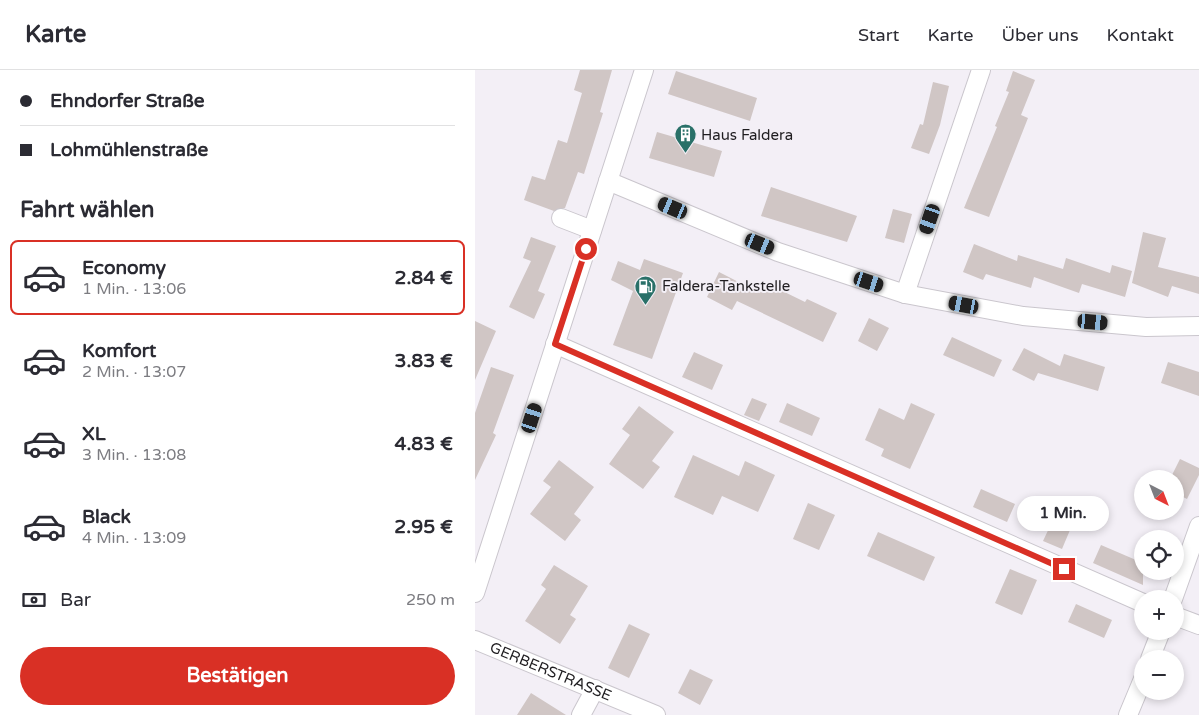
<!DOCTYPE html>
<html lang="de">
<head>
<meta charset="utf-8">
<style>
	:root { --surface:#fff; --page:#f2f2f3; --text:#2b2b33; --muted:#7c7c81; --line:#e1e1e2; --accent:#d93025 }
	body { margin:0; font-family:"Varela Round",sans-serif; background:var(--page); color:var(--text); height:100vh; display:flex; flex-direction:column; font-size:19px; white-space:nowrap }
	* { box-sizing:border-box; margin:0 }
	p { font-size:16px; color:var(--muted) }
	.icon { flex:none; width:28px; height:28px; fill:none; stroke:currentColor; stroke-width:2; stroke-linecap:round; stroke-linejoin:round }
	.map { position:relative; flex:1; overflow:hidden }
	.panel { display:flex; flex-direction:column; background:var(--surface); width:475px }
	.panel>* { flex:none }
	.guide { display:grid; align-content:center; height:110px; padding:0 20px; background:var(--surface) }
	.needle { width:32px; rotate:138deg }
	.tools { position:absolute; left:659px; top:400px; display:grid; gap:10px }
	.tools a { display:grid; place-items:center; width:50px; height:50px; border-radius:50%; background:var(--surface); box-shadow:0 2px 8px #0003; font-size:25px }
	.end { position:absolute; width:22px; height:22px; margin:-11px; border:6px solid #d93025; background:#fff; box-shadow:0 0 0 2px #fff }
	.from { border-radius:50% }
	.bubble { position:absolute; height:35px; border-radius:18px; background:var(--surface); box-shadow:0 2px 8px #0003; font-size:16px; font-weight:800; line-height:35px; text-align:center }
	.car { position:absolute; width:15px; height:30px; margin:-15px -8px; border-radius:6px; box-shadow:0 0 4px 1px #0007; background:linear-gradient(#222 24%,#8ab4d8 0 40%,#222 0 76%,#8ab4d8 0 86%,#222 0) }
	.guide b { display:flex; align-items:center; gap:18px; height:48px; font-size:19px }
	.guide b+b { border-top:1px solid var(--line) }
	.guide i { width:12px; height:12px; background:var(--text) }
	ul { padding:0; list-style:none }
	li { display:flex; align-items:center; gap:15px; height:75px; margin:0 10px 8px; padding:0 10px; border:2px solid transparent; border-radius:8px }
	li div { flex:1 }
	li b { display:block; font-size:19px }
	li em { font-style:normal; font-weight:800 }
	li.current { border-color:var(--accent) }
	li>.icon { width:45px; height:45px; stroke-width:1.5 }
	h2 { padding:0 20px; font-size:22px; line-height:60px }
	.pay { display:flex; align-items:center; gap:12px; height:55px; padding:0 20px; font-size:19px }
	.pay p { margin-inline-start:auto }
	.primary-button { display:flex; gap:10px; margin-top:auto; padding:10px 20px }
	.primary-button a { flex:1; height:58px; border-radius:30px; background:var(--accent); color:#fff; font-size:20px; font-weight:800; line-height:58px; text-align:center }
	header { display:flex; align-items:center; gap:30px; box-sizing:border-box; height:70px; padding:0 25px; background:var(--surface); border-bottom:1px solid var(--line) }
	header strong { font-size:24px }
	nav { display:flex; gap:28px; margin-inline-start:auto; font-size:18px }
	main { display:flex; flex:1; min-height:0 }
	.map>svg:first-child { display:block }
	.building { fill:#d0c6c5 }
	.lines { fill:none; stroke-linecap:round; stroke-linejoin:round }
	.minor-casing { stroke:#cac6cd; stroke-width:20 }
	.minor { stroke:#fff; stroke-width:18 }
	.route { stroke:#d93025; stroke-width:6 }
	.labels { text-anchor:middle; stroke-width:4; stroke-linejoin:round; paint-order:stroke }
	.poi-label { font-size:15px; fill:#1f1d20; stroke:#f3eff6; text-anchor:start }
	.street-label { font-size:15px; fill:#1f1d20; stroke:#f3eff6 }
</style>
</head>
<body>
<header>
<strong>Karte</strong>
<nav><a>Start</a><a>Karte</a><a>Über uns</a><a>Kontakt</a></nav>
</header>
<main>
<section class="panel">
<div class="guide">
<b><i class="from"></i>Ehndorfer Straße</b>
<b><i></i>Lohmühlenstraße</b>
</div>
<h2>Fahrt wählen</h2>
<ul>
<li class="current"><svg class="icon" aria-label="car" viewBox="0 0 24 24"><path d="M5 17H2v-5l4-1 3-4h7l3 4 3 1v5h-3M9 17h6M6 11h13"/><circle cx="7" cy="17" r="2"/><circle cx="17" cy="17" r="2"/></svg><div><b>Economy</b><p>1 Min. · 13:06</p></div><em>2.84 €</em></li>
<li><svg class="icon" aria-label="car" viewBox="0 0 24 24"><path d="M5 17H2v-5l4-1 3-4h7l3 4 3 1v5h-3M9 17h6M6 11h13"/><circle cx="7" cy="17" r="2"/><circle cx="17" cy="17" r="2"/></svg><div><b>Komfort</b><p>2 Min. · 13:07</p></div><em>3.83 €</em></li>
<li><svg class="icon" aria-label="car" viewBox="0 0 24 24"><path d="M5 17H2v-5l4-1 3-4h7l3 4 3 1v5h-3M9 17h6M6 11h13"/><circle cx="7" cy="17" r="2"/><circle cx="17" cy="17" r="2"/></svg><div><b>XL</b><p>3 Min. · 13:08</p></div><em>4.83 €</em></li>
<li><svg class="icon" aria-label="car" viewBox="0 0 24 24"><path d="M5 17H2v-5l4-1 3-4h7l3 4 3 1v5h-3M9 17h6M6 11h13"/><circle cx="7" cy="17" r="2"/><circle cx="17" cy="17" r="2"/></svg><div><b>Black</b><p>4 Min. · 13:09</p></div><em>2.95 €</em></li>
</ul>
<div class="pay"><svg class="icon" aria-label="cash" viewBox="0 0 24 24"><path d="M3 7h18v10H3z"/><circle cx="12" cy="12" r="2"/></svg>Bar<p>250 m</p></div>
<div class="primary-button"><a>Bestätigen</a></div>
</section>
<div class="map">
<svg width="724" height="645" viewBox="0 0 724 645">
	<rect width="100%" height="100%" fill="#f3eff6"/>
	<path class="building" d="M105,0H137L125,42L128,43L109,104L103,102L90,138L79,141L49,130L57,106L70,110L83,70L92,73L107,23L99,20Z
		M201,1L282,28L275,51L193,24Z
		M538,1L560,10L546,45L553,48L514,147L489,138L522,57L520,56L534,22L531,21Z
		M458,12L474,16L465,55L454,84L436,78L445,54L448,55Z
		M182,62L247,81L239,107L174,88Z
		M296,117L382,146L372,172L286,146Z
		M418,139L437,144L429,173L410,168Z
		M668,162L691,168L683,197L724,207V224L697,216L693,227L657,213Z
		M56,167L81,176L63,221L70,224L59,249L34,237L56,191L48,188Z
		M499,174L542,191L543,185L588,199L591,188L635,203L637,195L657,201L650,227L607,214L604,223L559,207L556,218L511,204L508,210L488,202Z
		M169,189L208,203L177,289L138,275L158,221L136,210L143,191L165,200Z
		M244,202L285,223L291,213L330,232L332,229L362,243L348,272L262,231L257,240L232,227Z
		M394,248L414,258L402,281L383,271Z
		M0,251L21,261L0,310Z
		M477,267L527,290L519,307L468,285Z
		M549,278L585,296L589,284L630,297L623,321L563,303L559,311L537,300Z
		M219,282L248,295L237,320L207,307Z
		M693,292L724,302V326L686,313Z
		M16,297L39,305L18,363L21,365L0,410V343Z
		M277,328L292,334L284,351L269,345Z
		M312,333L345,348L337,366L304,352Z
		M436,333L460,344L435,399L406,386L409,379L390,370L404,338L429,350Z
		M164,336L199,362L177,391L185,397L168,419L134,394L155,365L147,359Z
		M218,385L264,406L270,391L300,405L283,442L247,426L238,445L199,427Z
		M705,389L724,398V405L712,429L700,423V409H695Z
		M84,390L119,417L99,444L106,450L90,471L55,444L76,417L68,411Z
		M506,419L540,434L532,452L498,437Z
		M333,433L360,445L344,480L318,469Z
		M577,452L595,460L587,479L568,471Z
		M403,462L460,487L449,511L392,486Z
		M626,475L668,493V515L618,493Z
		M79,495L113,516L95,545L101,549L85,574L50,551L71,519L66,515Z
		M535,499L562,510L547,545L520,533Z
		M601,534L637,550L629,568L593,552Z
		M154,554L175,564L154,608L133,598Z
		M215,599L238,610L225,635L203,623Z
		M56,623L91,645H42Z"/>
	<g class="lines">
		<defs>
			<g id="minor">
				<path d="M133,111L303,182L430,224L548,246L671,257L724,256"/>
				<path d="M86,148L117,160"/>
				<path d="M430,224L506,0"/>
				<path d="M80,274L668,533"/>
				<path d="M0,523L169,0"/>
				<path d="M698,529L724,456"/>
				<path d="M700,546L724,555"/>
				<path id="s1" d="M0,570L181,645"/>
				<path d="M675,589L686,561"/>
				<path d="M106,645L120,619"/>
				<path d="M653,645L668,609"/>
			</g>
		</defs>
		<use href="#minor" class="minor-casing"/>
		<use href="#minor" class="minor"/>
	</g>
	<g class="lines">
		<path class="route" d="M111,179L80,274L589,499"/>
	</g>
	<defs>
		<symbol id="building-pin" viewBox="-11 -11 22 30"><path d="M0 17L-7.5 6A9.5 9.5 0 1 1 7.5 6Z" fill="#297068" stroke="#f3eff6"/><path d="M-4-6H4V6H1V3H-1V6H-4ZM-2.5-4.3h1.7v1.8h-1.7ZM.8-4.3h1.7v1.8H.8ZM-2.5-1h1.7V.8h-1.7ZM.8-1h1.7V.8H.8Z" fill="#fff"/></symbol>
		<symbol id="fuel-pin" viewBox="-11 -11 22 30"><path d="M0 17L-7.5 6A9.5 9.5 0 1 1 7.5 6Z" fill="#297068" stroke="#f3eff6"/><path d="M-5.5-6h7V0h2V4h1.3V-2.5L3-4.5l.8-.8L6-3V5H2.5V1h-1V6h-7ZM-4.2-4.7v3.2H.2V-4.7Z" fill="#fff"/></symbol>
	</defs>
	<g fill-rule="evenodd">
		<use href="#building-pin" x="198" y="52" width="25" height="34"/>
		<use href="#fuel-pin" x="158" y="204" width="25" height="34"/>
	</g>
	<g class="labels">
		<g class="poi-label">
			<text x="226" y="70">Haus Faldera</text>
			<text x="187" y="221">Faldera-Tankstelle</text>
		</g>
		<g class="street-label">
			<text dy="5" stroke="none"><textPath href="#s1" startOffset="82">GERBERSTRASSE</textPath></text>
		</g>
	</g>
</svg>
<div class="tools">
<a><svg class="needle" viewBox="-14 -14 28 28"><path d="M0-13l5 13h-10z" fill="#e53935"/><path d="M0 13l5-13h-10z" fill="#7c7c81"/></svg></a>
<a><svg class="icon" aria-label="locate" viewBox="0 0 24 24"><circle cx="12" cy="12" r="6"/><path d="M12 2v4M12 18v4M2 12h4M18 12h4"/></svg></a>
<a>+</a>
<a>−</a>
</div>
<i class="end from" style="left:111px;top:179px"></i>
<i class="end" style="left:589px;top:499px"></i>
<div class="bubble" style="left:542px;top:426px;width:92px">1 Min.</div>
<i class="car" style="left:198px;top:138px;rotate:293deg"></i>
<i class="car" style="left:455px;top:149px;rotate:199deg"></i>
<i class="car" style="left:285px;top:174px;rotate:112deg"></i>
<i class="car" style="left:394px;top:212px;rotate:108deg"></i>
<i class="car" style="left:489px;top:235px;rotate:281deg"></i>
<i class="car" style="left:618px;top:252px;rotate:95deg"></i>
<i class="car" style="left:57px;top:348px;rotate:18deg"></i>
</div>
</main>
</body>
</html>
